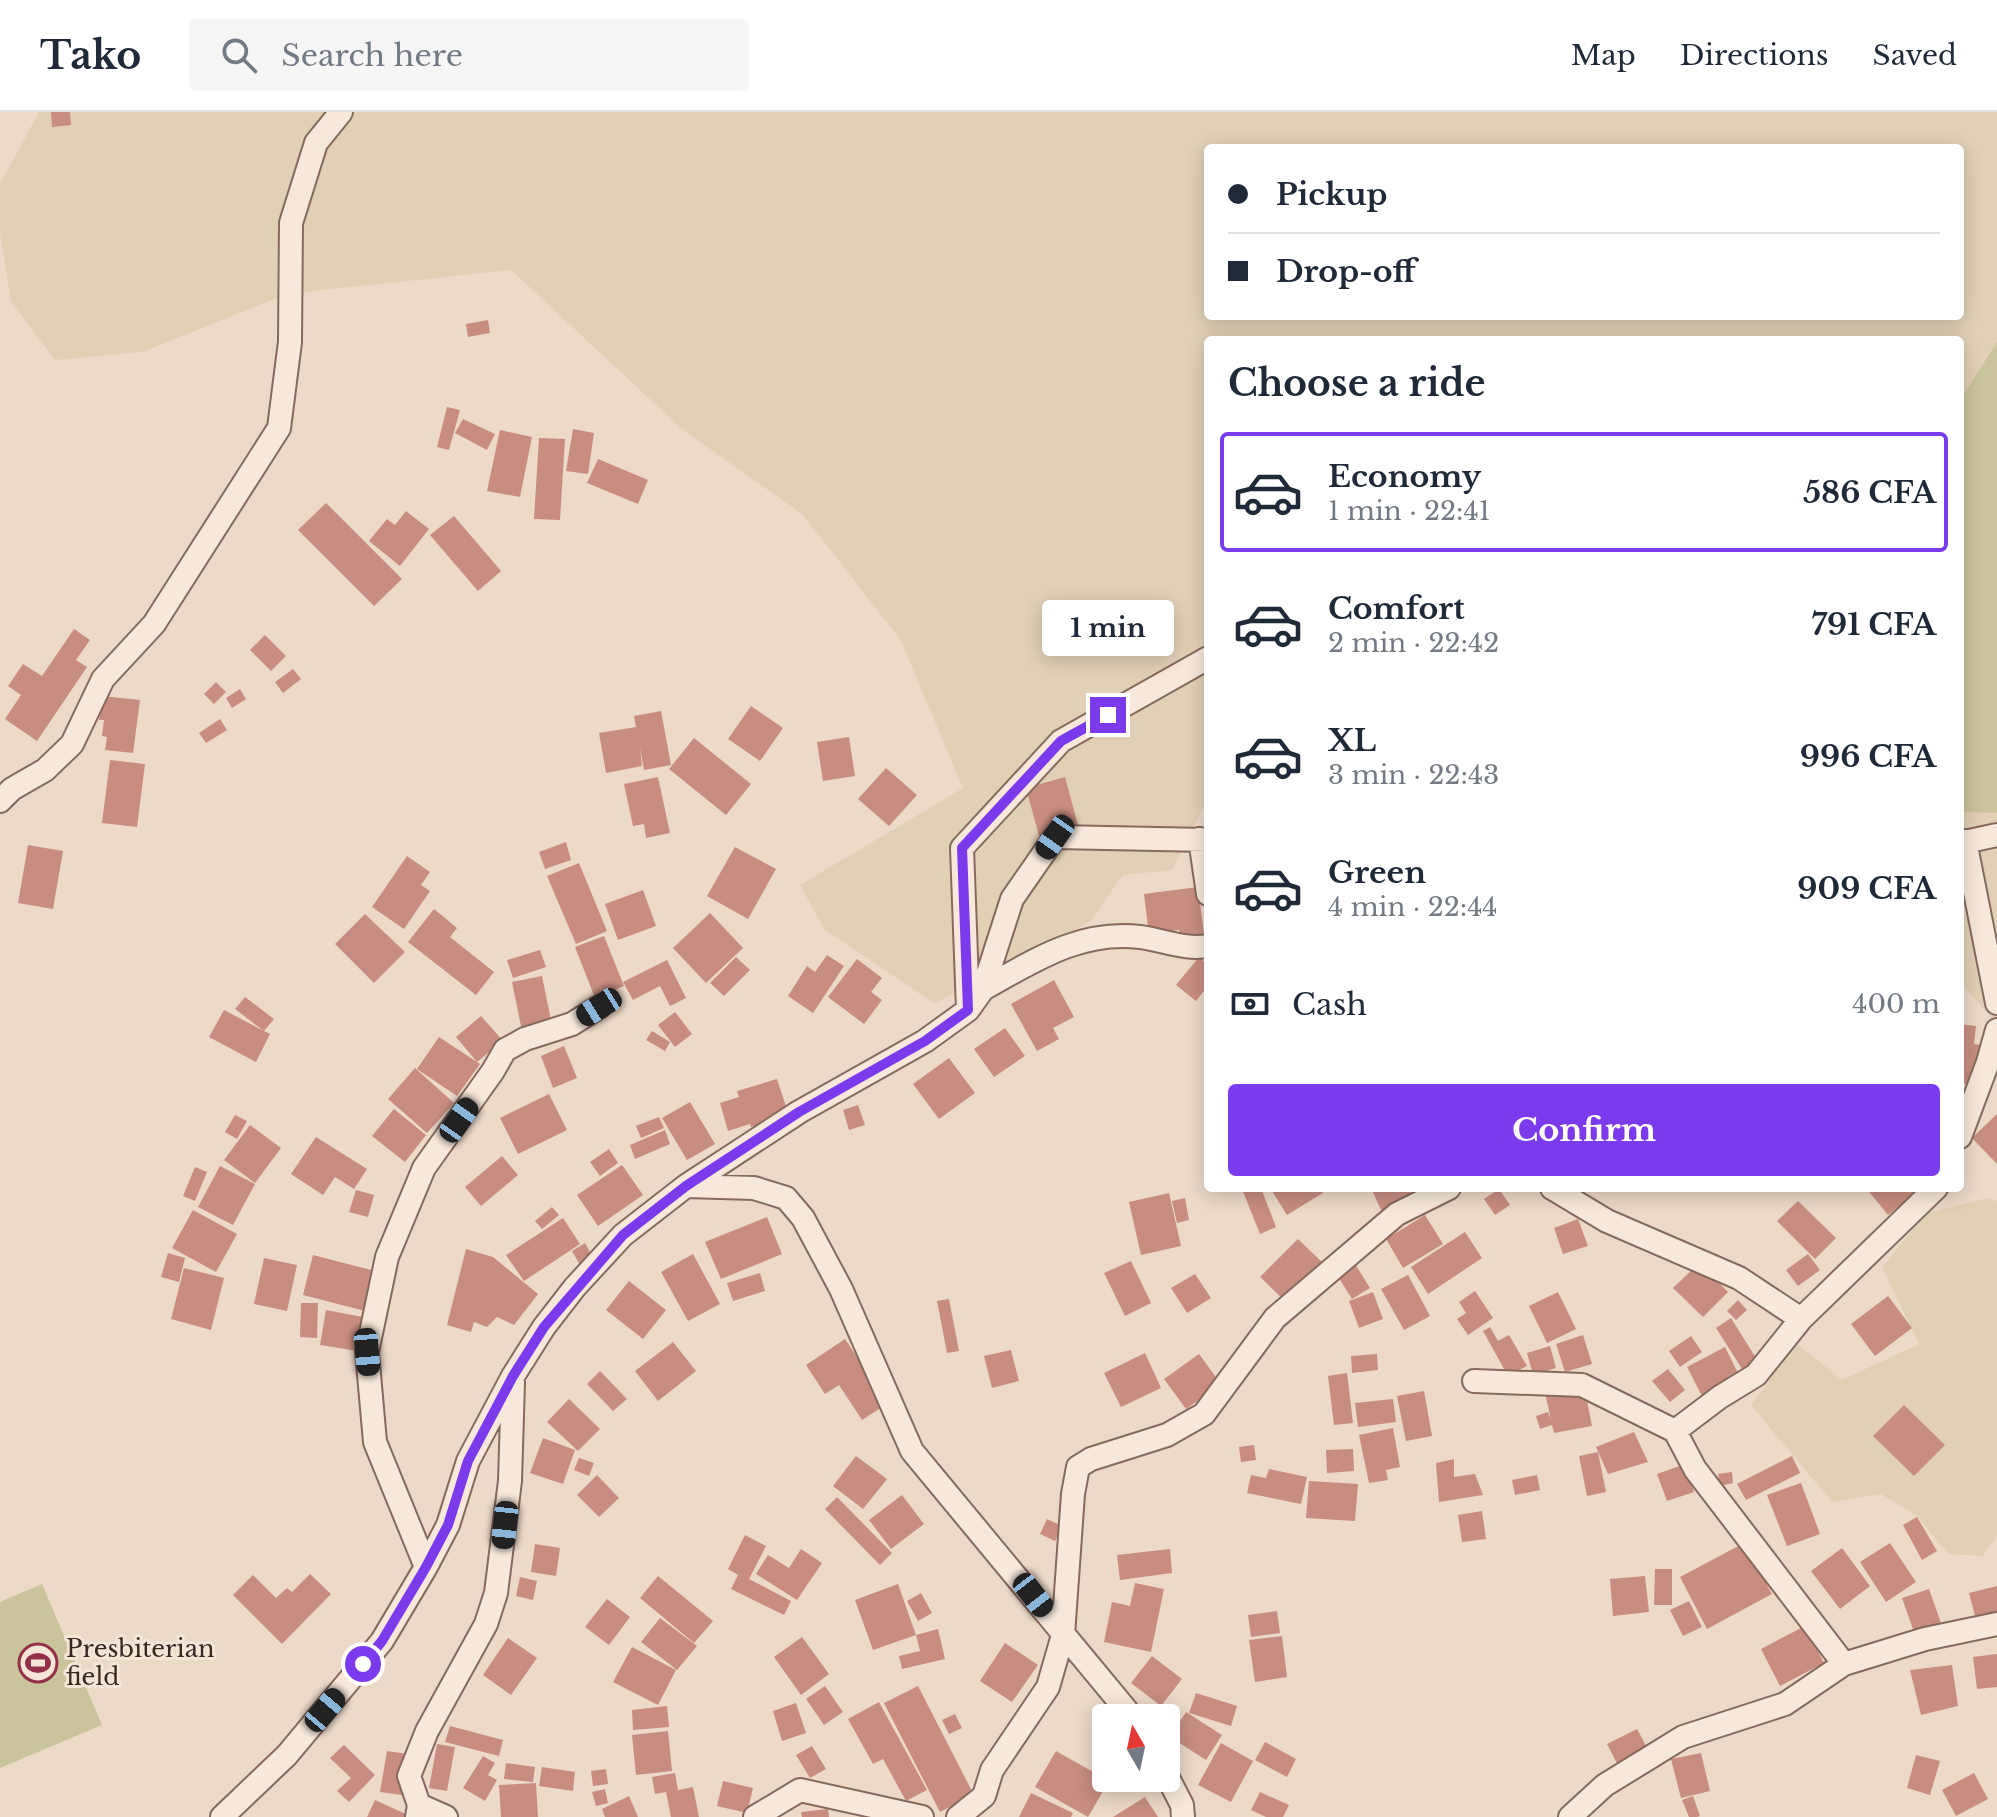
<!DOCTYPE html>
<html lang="en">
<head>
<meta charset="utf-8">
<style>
	:root { --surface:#fff; --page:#f6f6f7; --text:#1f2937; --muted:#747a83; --line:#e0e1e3; --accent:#7c3aed }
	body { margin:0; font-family:"Libre Baskerville",serif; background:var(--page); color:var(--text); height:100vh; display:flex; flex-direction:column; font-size:30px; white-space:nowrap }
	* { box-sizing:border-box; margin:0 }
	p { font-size:26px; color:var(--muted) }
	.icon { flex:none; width:44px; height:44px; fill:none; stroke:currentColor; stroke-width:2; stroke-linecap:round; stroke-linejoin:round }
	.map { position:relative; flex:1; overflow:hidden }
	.panel { position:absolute; left:1204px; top:224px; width:760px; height:856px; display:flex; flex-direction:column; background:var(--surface); border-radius:8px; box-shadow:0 4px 20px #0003 }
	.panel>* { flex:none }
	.top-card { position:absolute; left:1204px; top:32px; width:760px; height:176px; border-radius:8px; box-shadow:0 4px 20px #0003; display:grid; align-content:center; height:176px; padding:0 24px; background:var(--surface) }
	.needle { width:52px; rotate:351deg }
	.tools { position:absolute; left:1092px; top:1592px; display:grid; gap:16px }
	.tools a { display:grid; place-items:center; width:88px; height:88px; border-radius:8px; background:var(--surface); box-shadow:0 4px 20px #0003; font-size:40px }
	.end { position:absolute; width:36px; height:36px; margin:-18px; border:10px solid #7c3aed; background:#fff; box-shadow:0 0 0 4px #fff }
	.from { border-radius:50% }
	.bubble { position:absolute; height:56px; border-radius:8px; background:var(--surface); box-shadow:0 4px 20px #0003; font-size:26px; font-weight:700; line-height:56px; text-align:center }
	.car { position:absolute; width:24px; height:48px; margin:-24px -12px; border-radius:10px; box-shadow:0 0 6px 2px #0007; background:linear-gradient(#222 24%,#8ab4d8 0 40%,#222 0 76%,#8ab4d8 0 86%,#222 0) }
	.top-card b { display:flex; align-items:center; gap:28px; height:76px; font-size:30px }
	.top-card b+b { border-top:2px solid var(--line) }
	.top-card i { width:20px; height:20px; background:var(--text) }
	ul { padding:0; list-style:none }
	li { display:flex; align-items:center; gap:24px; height:120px; margin:0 16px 12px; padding:0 8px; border:4px solid transparent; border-radius:8px }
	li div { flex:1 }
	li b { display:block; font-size:30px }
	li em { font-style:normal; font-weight:700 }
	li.selected { border-color:var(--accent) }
	li>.icon { width:72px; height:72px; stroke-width:1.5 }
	h2 { padding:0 24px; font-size:36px; line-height:96px }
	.pay { display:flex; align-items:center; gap:20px; height:88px; padding:0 24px; font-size:30px }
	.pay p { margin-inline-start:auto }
	.action { display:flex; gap:16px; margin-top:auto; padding:16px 24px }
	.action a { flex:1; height:92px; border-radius:8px; background:var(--accent); color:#fff; font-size:32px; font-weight:700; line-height:92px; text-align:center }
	header { display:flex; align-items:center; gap:48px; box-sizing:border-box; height:112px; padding:0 40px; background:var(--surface); border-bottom:2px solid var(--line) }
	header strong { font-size:38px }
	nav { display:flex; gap:44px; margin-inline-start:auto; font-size:28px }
	.search { width:560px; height:72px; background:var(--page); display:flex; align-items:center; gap:20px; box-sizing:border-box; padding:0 28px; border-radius:8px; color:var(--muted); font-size:30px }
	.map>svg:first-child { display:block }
	.farmland { fill:#e2d0b6; fill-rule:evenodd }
	.green { fill:#cac49c }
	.building { fill:#c88d80 }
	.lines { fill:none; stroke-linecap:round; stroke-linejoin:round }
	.street-casing { stroke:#876a5e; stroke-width:26 }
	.street { stroke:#f7e8db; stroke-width:22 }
	.route { stroke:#7c3aed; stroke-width:10 }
	.labels { text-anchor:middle; stroke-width:6; stroke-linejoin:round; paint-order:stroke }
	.poi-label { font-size:24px; fill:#392721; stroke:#f4e5d7; text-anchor:start }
</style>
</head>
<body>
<header>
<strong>Tako</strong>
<div class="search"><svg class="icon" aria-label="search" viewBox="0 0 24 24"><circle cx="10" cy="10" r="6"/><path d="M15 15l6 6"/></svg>Search here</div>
<nav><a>Map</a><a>Directions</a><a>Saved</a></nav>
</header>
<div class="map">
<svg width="1997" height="1705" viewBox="0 0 1997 1705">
	<rect width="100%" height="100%" fill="#ecd9c8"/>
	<path class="farmland" d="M39,0H1997V230L1960,288V228H1208V686L1172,758L1123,763L1090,810L1025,841L935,892L824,817L800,773L963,676L900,527L802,402L683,318L511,158L286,182L143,240L55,248L11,190L0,120V72ZM1208,36H1960V204H1208Z
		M1960,700L1997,701V917L1988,902L1960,871Z
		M1990,1086L1997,1089V1424L1982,1444L1948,1442L1918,1405L1881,1382L1832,1390L1751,1293L1797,1232L1842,1268L1919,1232L1882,1155L1926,1101Z"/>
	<path class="green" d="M1997,230V701L1960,700V288Z
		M42,1472L102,1613L0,1656V1490Z"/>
	<path class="building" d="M51,0H70L71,13L52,15Z
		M488,208L490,221L468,225L466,212Z
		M447,295L460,298L449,338L437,335Z
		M463,307L495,322L487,338L455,321Z
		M573,317L594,321L588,362L566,359Z
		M500,318L532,325L520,385L487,379Z
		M539,326L565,327L560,408L534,407Z
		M598,347L648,368L638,392L587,371Z
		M326,391L402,467L374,494L298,418Z
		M406,399L429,417L400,454L369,429L387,407L395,413Z
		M454,404L501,459L478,479L430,423Z
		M74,517L90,528L76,548L87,555L37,629L5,607L21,583L8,574L23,552L42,564Z
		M265,523L286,544L271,559L250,538Z
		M293,557L301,567L283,581L275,570Z
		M216,570L226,580L214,592L204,582Z
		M240,577L246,587L232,596L226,586Z
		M102,584L140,588L133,641L105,638L107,625L102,624L104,608H99Z
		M751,594L783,616L760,649L728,627Z
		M661,599L671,653L644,658L640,636L642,654L606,661L599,621L636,615L634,604Z
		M220,607L227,618L206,631L199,621Z
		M849,625L855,664L823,669L817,630Z
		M694,626L751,672L726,703L669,657Z
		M110,648L145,652L137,715L102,711Z
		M886,656L917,683L889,714L858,687Z
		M658,665L670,721L646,726L644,712L633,714L624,672Z
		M1065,665L1078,713L1039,724L1026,676Z
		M566,730L571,748L545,757L539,740Z
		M28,733L63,739L53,797L18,791Z
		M735,735L776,757L748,807L707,784Z
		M407,744L430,760L421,773L430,779L404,817L372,795Z
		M579,751L607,819L576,832L547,764Z
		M1198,775L1205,830L1181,833L1179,818L1149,822L1144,782Z
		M643,778L656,814L618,828L605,792Z
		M434,797L457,816L450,825L494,860L476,883L408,830Z
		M710,801L743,836L706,871L673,836Z
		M365,802L405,840L374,871L335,832Z
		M604,824L624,874L595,886L575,835Z
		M540,838L546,855L513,866L507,848Z
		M827,843L844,854L813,901L788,884L807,854L815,860Z
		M736,845L750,858L724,884L710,871Z
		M1199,845L1208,853V874L1196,889L1176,873Z
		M857,847L882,866L871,880L882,888L864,912L828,885Z
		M667,848L686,886L670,894L660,874L633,888L623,870Z
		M542,864L552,913L522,919L512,870Z
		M1054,868L1074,905L1053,916L1059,927L1037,939L1011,892Z
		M245,885L274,907L264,919L235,897Z
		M224,898L270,922L256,950L209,925Z
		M675,900L692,922L675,935L658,913Z
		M481,904L503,929L477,950L456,925Z
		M1960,912L1976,914L1974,932L1982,933L1977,974L1960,971Z
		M1005,916L1025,944L994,965L974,937Z
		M652,919L670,930L665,939L646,928Z
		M439,925L480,952L457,984L417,957Z
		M564,934L577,966L553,976L541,944Z
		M949,946L975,981L939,1007L913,972Z
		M415,956L454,991L427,1021L388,987Z
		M777,967L789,1004L751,1015L750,1012L728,1019L720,991L739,985L737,979Z
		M549,982L567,1018L518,1042L500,1006Z
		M690,990L715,1032L687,1048L662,1006Z
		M858,993L865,1013L849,1018L843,998Z
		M394,997L426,1023L405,1050L372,1024Z
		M1997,1002V1052L1972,1026Z
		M235,1003L247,1009L237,1027L225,1020Z
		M659,1005L664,1016L641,1026L636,1014Z
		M250,1013L281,1036L255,1071L224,1048Z
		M665,1018L670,1032L635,1047L630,1033Z
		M316,1025L367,1057L354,1077L335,1065L323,1083L291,1062Z
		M609,1037L618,1051L600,1064L590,1050Z
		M502,1044L518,1063L481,1094L465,1075Z
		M622,1053L643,1083L598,1114L577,1083Z
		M220,1054L255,1072L233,1113L198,1095Z
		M195,1055L207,1060L195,1089L183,1084Z
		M1261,1076L1276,1115L1260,1122L1242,1077Z
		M1270,1076H1319L1323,1081L1287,1103Z
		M1371,1076H1408L1412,1085L1381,1098Z
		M1866,1076H1922L1888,1103Z
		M1499,1077L1510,1093L1495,1103L1484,1087Z
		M356,1078L374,1083L368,1105L349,1100Z
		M1169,1081L1181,1134L1141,1143L1129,1090Z
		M1185,1086L1189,1108L1177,1111L1172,1089Z
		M1798,1089L1836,1126L1815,1147L1777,1109Z
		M552,1095L559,1103L542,1117L535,1109Z
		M193,1098L237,1122L216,1160L172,1136Z
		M1425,1103L1443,1132L1403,1156L1386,1127Z
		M767,1105L782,1142L721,1167L705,1130Z
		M563,1106L580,1132L524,1169L506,1143Z
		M1578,1107L1588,1134L1563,1142L1554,1116Z
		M1465,1120L1482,1146L1428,1182L1411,1155Z
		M1298,1127L1325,1153L1287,1191L1260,1165Z
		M585,1131L593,1146L580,1153L572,1139Z
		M466,1137L493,1145L538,1182L514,1213L497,1205L487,1215L474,1210L471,1220L447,1213Z
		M168,1141L185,1146L179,1170L161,1165Z
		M693,1142L720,1192L688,1209L661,1160Z
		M1808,1142L1820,1158L1798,1174L1786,1158Z
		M313,1143L375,1159L365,1199L303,1183Z
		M264,1146L297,1153L287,1199L254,1192Z
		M1131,1149L1151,1191L1125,1204L1104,1161Z
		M1699,1151L1728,1180L1703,1205L1673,1176Z
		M1355,1152L1370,1176L1352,1187L1337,1163Z
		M184,1156L224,1166L211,1218L171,1207Z
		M760,1161L765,1179L733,1189L727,1171Z
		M1195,1162L1211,1186L1187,1201L1171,1176Z
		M1408,1163L1430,1204L1404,1218L1381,1177Z
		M629,1169L666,1198L643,1227L606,1198Z
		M1475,1179L1493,1206L1468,1223L1457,1207L1466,1201L1459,1190Z
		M1373,1180L1383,1207L1359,1216L1349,1189Z
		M1558,1180L1576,1217L1547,1231L1529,1194Z
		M1888,1184L1912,1216L1875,1244L1851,1212Z
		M949,1187L959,1239L947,1241L937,1189Z
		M1738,1188L1747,1198L1736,1208L1727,1199Z
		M301,1191H318L317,1226L300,1225Z
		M326,1198L363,1205L357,1239L320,1233Z
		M1731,1206L1759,1251L1744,1260L1716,1216Z
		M1490,1215L1498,1229L1509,1223L1527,1254L1508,1264L1483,1219Z
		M1583,1223L1592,1252L1565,1260L1556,1232Z
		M1691,1224L1702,1240L1680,1255L1669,1239Z
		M845,1227L888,1291L862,1308L839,1273L825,1282L806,1253Z
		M673,1230L696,1259L658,1289L635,1259Z
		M1550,1234L1556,1256L1533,1263L1527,1241Z
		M1725,1235L1741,1267L1703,1286L1687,1255Z
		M1011,1238L1019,1269L992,1276L984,1244Z
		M1145,1241L1161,1276L1121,1295L1104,1261Z
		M1199,1242L1221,1272L1186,1297L1164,1267Z
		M1377,1242L1378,1258L1352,1261L1351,1244Z
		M1668,1257L1685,1278L1670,1290L1652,1269Z
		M600,1259L627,1287L613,1299L587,1272Z
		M1347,1261L1353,1311L1334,1313L1328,1264Z
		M1560,1277L1561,1284L1585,1279L1592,1314L1554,1321L1552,1313L1540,1317L1536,1304L1548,1300L1551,1308L1545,1280Z
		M1424,1279L1432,1324L1406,1329L1397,1284Z
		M569,1287L600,1317L578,1339L547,1310Z
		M1393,1287L1396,1310L1358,1315L1355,1291Z
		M1904,1293L1945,1333L1914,1364L1873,1324Z
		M1393,1316L1400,1355L1386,1358L1388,1368L1369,1371L1359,1323Z
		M1634,1320L1648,1350L1608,1362L1596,1335Z
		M543,1326L575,1338L563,1372L530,1361Z
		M1254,1333L1256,1348L1241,1350L1239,1335Z
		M1353,1337L1354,1359L1327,1361L1326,1338Z
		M1598,1340L1606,1380L1587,1384L1579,1344Z
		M856,1344L887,1367L863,1397L833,1374Z
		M1792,1344L1800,1361L1746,1388L1737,1372Z
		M579,1346L594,1351L589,1364L574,1358Z
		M1454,1347V1365L1475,1362L1483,1383L1439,1390L1436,1351Z
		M1685,1352L1694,1380L1667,1389L1657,1362Z
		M1269,1357L1307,1365L1301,1392L1247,1381L1251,1363L1266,1366Z
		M1732,1360L1733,1371L1720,1374L1718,1362Z
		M597,1363L619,1386L599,1405L577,1383Z
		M1537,1363L1540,1378L1515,1383L1512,1368Z
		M1309,1369L1358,1372L1355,1409L1306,1406Z
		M1801,1371L1820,1422L1787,1434L1767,1383Z
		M902,1383L924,1412L891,1437L869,1408Z
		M837,1385L892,1441L880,1453L825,1397Z
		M1482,1399L1486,1427L1462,1430L1458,1403Z
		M1917,1405L1937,1439L1922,1448L1903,1413Z
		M1047,1407L1062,1414L1055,1429L1040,1422Z
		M745,1423L766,1434L749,1467L791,1489L784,1503L731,1477L738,1463L728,1457Z
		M1744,1431L1772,1482L1707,1517L1680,1465Z
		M1890,1431L1916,1470L1886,1490L1860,1450Z
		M535,1432L560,1436L556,1464L531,1460Z
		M1842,1436L1870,1474L1840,1497L1811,1459Z
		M801,1437L822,1451L797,1488L756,1462L768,1443L789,1456Z
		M1170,1437L1172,1461L1120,1468L1117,1443Z
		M1655,1457H1672V1493H1654Z
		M310,1462L331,1482L282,1532L233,1483L253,1463L276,1486L287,1476L292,1480Z
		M658,1464L713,1509L694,1531L640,1486Z
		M1645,1464L1649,1500L1613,1504L1610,1467Z
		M520,1465L537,1469L533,1488L516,1484Z
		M1135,1471L1164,1477L1151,1540L1104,1530L1112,1490L1130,1494Z
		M898,1472L916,1523L873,1538L855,1488Z
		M1997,1474V1507L1977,1512L1969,1481Z
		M1929,1477L1941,1511L1914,1520L1902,1486Z
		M921,1481L932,1501L918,1509L907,1489Z
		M607,1487L630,1505L609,1533L585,1515Z
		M1689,1489L1702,1515L1683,1524L1670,1498Z
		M1277,1499L1280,1521L1251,1525L1248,1503Z
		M660,1506L697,1534L677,1558L641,1530Z
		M1805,1514L1824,1551L1780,1574L1761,1537Z
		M938,1517L945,1547L902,1557L899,1544L920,1539L916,1523Z
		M1282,1524L1287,1565L1255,1570L1249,1528Z
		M802,1525L829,1562L801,1583L774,1545Z
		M508,1526L537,1546L511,1583L483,1563Z
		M1005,1531L1038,1553L1012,1590L980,1569Z
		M632,1535L676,1558L658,1593L613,1570Z
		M1997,1542V1575L1977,1577L1973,1545Z
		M1152,1544L1182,1567L1161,1594L1131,1571Z
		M1952,1553L1958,1594L1921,1603L1910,1558Z
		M825,1574L843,1600L824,1613L806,1587Z
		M918,1574L974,1683L940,1700L884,1591Z
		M1196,1581L1237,1594L1231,1614L1189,1601Z
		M879,1590L927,1678L906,1689L883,1647L873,1652L848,1607Z
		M796,1591L806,1621L782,1629L773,1599Z
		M667,1594L669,1615L633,1618L632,1598Z
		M1186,1600L1222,1623L1206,1648L1170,1625Z
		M955,1602L962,1616L949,1622L942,1608Z
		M450,1614L503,1628L499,1644L445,1630Z
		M1637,1617L1651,1643L1621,1659L1607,1632Z
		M668,1619L672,1659L636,1663L632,1623Z
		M1265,1630L1296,1647L1287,1665L1255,1648Z
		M1221,1631L1253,1649L1231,1690L1198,1673Z
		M437,1632L455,1635L447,1679L429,1676Z
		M344,1633L375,1663L349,1690L337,1679L351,1666L330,1646Z
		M812,1634L826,1657L810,1666L796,1643Z
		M387,1639L408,1642L402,1683L380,1680Z
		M1056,1639L1109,1669L1088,1705L1035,1675Z
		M1701,1641L1710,1679L1681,1686L1671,1647Z
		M1916,1643L1940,1649L1930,1683L1907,1676Z
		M483,1644L495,1651L488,1663L497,1668L485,1689L463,1676Z
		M506,1651L535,1655L533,1670L504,1667Z
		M542,1655L575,1660L573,1679L539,1674Z
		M606,1657L608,1672L593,1674L591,1659Z
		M675,1661L678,1678L693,1675L699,1705H671L666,1680L655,1682L652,1665Z
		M1974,1661L1988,1687L1956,1704L1942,1678Z
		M723,1669L753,1676L747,1701L717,1694Z
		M536,1671L538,1705H501L499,1673Z
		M605,1677L608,1691L596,1694L592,1680Z
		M1260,1680L1289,1693L1283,1705H1266L1251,1698Z
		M1031,1681L1073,1701L1071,1705H1019Z
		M629,1684L638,1705H605L602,1697Z
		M1693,1684L1700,1704L1697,1705H1689L1682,1688Z
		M1145,1685L1158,1705H1113Z
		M375,1688L408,1703L407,1705H367Z
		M828,1697L829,1705H802L801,1700Z"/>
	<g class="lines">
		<defs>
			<path id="street" d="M0,689L12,677L45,658L72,632L103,567L154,512L279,316L290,230L291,111L316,31L341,0
				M1200,727L1208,782
				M1965,729L1997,891
				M1960,731L1997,723
				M983,877C1034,849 1079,818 1140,825C1163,828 1185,838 1208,834
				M968,898L962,736L1061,629L1208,546
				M1960,1025L1988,950L1997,918
				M686,1074L754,1076L786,1086L803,1106L841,1177L912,1339L1133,1606
				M1552,1076L1607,1109L1739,1166L1801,1207
				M1474,1269L1582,1273L1675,1319L1695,1357L1844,1552
				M1675,1319L1720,1285L1756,1263L1801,1207L1936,1076
				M426,1455L375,1330L367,1240L387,1145L424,1056L493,959L505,938L525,927L572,912L599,895
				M1166,1662L1182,1693L1183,1705
				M419,1693L446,1705
				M222,1705L287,1643L382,1529L426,1455L448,1413L468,1349L513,1264L544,1215L575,1175L623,1123L686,1074L799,1000L925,929L968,898L983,877L1012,787L1055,725L1208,728
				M417,1705L419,1693L409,1664L427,1619L486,1512L496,1481L510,1369L513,1270
				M755,1705L800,1678L922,1705
				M958,1705L984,1684L992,1658L1048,1575L1063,1523L1073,1382L1078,1355L1091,1347L1167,1323L1204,1302L1275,1206L1397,1102L1449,1076
				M1570,1705L1605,1673L1683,1625L1785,1592L1844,1552L1925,1527L1997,1512"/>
		</defs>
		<use href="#street" class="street-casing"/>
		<use href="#street" class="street"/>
	</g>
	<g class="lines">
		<path class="route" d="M363,1552L382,1529L426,1455L448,1413L468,1349L513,1264L544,1215L623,1123L686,1074L799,1000L925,929L968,898L962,736L1061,629L1108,603"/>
	</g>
	<defs>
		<symbol id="stadium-ring" viewBox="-11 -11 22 22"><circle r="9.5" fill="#f4e5d7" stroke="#93314a" stroke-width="1.5"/><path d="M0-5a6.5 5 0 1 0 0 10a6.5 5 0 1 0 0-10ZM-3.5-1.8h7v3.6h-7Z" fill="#93314a"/></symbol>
	</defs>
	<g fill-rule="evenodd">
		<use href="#stadium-ring" x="16" y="1529" width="44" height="44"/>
	</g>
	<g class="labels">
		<g class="poi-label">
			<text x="66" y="1545">Presbiterian<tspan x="66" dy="28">field</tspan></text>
		</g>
	</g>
</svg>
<div class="tools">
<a><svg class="needle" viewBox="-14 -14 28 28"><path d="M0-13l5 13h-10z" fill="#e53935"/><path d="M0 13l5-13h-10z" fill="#747a83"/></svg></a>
</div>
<i class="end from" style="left:363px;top:1552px"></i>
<i class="end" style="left:1108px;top:603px"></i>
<div class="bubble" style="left:1042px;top:488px;width:132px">1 min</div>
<i class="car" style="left:1055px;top:725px;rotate:215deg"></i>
<i class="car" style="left:599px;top:895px;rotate:238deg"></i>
<i class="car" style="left:459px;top:1008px;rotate:35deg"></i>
<i class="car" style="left:367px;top:1240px;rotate:175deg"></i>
<i class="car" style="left:505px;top:1413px;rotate:186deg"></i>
<i class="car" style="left:1033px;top:1483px;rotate:142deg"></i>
<i class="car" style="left:325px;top:1598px;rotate:40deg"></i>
<div class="top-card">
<b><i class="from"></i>Pickup</b>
<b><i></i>Drop-off</b>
</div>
<section class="panel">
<h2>Choose a ride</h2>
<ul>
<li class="selected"><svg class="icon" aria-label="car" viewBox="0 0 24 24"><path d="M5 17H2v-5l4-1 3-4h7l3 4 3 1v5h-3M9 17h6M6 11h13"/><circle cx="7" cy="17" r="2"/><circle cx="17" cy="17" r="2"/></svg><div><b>Economy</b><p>1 min · 22:41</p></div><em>586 CFA</em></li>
<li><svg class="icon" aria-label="car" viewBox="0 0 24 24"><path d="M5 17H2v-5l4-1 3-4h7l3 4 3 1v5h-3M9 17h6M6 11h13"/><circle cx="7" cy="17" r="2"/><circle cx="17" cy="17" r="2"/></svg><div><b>Comfort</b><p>2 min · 22:42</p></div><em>791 CFA</em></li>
<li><svg class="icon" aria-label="car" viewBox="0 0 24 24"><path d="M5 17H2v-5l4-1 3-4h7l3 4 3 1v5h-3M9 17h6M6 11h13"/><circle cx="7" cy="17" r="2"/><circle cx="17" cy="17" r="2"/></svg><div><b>XL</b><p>3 min · 22:43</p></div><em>996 CFA</em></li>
<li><svg class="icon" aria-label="car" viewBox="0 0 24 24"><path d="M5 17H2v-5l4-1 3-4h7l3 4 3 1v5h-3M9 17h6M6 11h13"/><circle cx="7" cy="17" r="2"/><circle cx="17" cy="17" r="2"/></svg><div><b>Green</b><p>4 min · 22:44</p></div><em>909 CFA</em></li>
</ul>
<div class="pay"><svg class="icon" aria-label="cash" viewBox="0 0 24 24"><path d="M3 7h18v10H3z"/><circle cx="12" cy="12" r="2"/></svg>Cash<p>400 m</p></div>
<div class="action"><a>Confirm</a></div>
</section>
</div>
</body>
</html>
